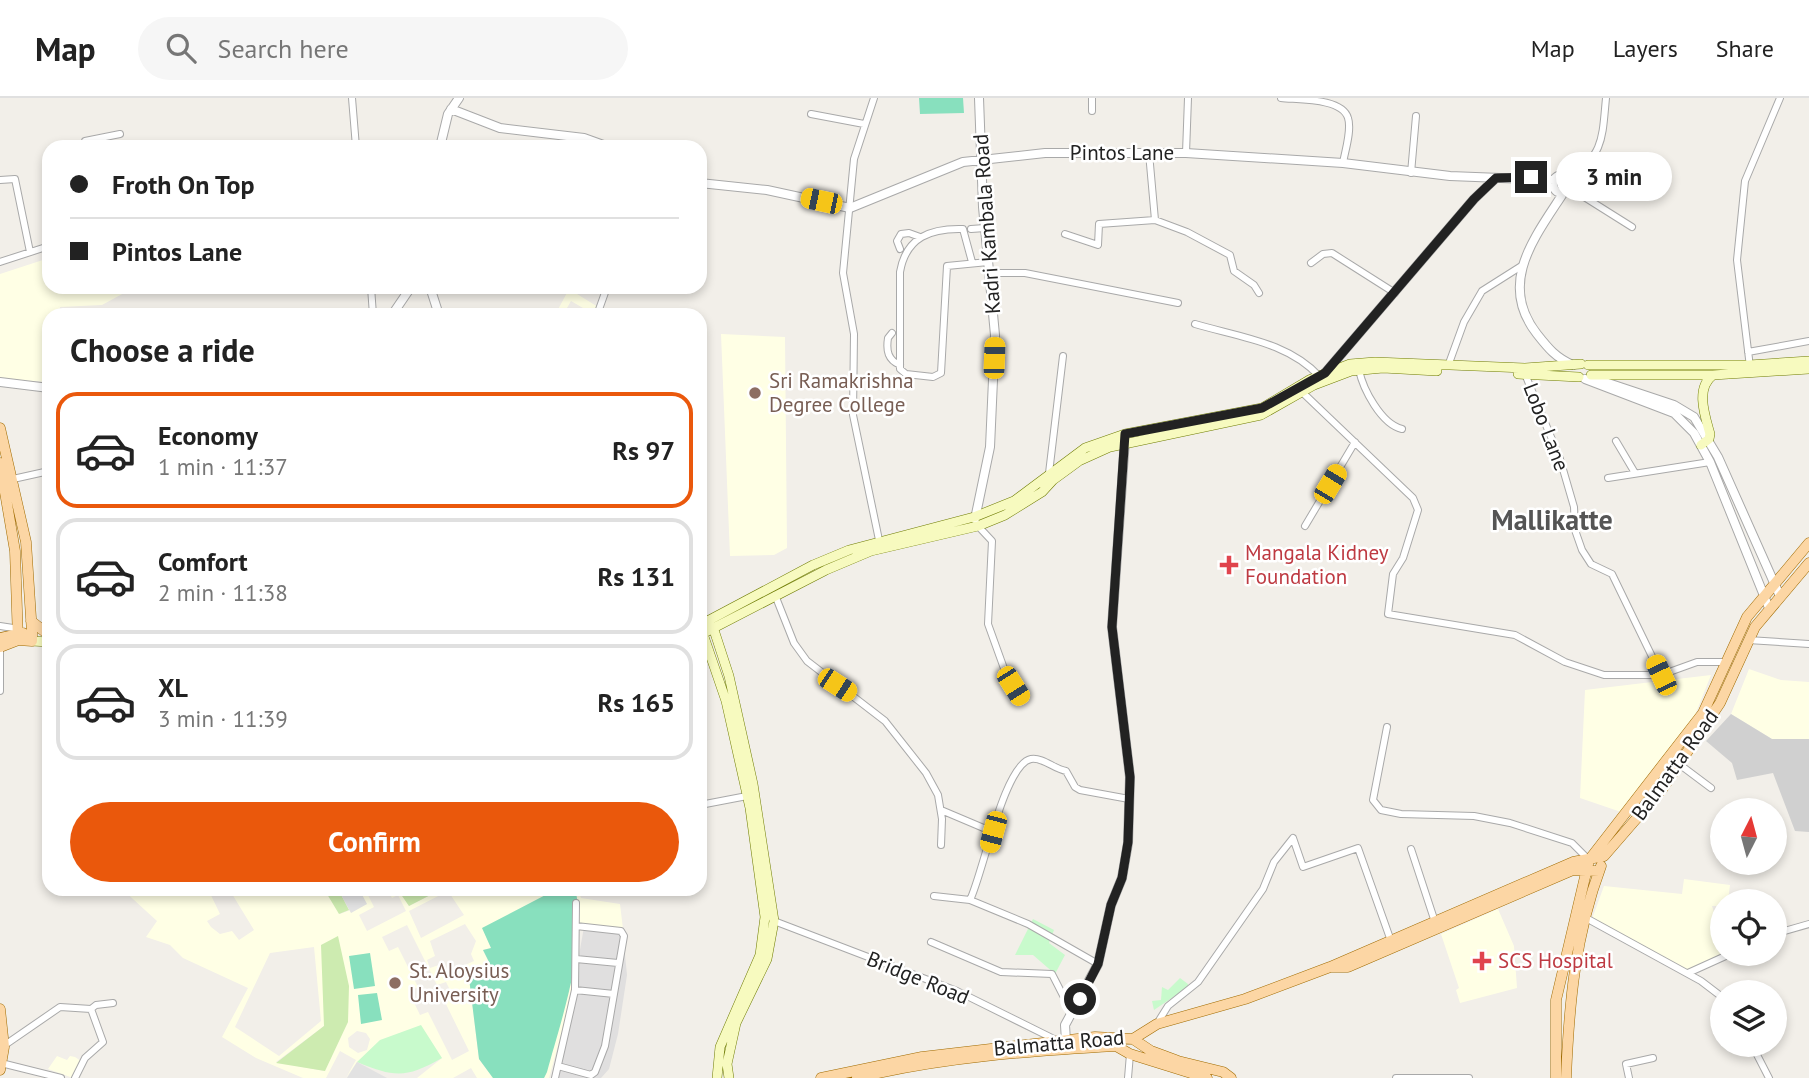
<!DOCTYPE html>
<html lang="en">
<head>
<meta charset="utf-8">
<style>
	:root { --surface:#fff; --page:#f6f6f6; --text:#222; --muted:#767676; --line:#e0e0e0; --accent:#ea580c }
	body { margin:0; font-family:"PT Sans",sans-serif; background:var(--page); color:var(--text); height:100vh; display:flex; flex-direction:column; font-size:26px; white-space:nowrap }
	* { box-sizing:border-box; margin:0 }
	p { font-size:23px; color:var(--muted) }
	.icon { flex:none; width:38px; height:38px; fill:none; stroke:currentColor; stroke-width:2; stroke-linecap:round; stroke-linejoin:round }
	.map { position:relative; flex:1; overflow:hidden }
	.sheet { position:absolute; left:42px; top:210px; width:665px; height:588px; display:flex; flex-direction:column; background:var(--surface); border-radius:21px; box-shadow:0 4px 10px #0003 }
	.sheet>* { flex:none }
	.banner { position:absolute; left:42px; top:42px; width:665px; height:154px; border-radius:21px; box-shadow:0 4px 10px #0003; display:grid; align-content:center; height:154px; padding:0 28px; background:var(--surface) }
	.needle { width:46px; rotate:6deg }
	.tools { position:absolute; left:1710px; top:700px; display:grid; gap:14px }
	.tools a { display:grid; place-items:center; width:77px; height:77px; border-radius:50%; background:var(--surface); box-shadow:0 4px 10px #0003; font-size:35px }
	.end { position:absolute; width:32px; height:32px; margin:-16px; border:9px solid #222; background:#fff; box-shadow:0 0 0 4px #fff }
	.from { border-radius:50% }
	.bubble { position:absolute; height:49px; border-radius:24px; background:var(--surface); box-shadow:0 4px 10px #0003; font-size:23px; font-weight:700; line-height:49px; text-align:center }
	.car { position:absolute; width:21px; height:42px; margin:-21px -10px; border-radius:9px; box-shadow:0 0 5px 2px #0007; background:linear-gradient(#f5c518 24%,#345 0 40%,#f5c518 0 76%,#345 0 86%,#f5c518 0) }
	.banner b { display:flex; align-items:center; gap:24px; height:66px; font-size:26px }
	.banner b+b { border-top:2px solid var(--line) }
	.banner i { width:18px; height:18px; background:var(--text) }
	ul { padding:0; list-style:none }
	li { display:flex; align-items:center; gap:21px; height:116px; margin:0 14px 10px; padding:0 14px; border:4px solid var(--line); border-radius:21px }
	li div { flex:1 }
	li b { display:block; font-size:26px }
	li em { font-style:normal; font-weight:700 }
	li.selected { border-color:var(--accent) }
	li>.icon { width:63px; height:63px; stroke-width:1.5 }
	h2 { padding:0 28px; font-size:32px; line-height:84px }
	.button { display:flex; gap:14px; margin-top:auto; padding:14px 28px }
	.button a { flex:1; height:80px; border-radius:42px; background:var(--accent); color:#fff; font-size:28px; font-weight:700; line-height:80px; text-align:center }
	header { display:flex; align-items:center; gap:42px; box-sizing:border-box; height:98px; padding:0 35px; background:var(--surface); border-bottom:2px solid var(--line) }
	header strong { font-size:33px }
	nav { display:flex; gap:38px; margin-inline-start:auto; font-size:24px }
	.search { width:490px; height:63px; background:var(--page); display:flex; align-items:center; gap:18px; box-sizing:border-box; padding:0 24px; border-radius:38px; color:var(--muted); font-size:26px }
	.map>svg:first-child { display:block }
	.residential { fill:#e0dfdf }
	.education { fill:#ffffe5; fill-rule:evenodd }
	.religious { fill:#d0d0d0 }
	.grass { fill:#cdebb0 }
	.park { fill:#c8facc }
	.pitch { fill:#88e0be }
	.parking { fill:#e2e2e2 }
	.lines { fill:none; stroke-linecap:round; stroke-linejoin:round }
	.minor-casing { stroke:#a9a9a9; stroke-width:8 }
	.tertiary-casing { stroke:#a9a9a9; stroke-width:10 }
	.secondary-casing { stroke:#707d05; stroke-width:10 }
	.primary-casing { stroke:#a06b00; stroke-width:11 }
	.minor { stroke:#fff; stroke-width:6 }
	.tertiary { stroke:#fff; stroke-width:8 }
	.secondary { stroke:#f7fabf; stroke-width:9 }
	.primary { stroke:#fcd6a4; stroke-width:10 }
	.route { stroke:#222; stroke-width:9 }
	.education-dot { fill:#8d6e63; stroke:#fff; stroke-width:2.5 }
	.health-dot { fill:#e0444e; stroke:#fff; stroke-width:2.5 }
	.labels { text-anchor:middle; stroke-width:5; stroke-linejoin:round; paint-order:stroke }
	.street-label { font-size:21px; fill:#222; stroke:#fff }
	.education-label { font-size:21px; fill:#785e54; stroke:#fff; text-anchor:start }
	.health-label { font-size:21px; fill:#be3a42; stroke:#fff; text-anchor:start }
	.district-label { font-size:28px; font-weight:bold; fill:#555; stroke:#fff }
</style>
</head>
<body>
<header>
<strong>Map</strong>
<div class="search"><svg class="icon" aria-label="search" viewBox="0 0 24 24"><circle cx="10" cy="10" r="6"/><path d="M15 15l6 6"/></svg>Search here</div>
<nav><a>Map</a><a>Layers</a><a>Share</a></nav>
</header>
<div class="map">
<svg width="1809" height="980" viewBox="0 0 1809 980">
	<rect width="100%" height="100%" fill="#f2efe9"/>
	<path class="residential" d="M584,829L623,836L627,877L618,936L609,971L601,980H552L571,902Z"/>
	<path class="education" d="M49,160V189H135L102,207L60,209L59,217H49V284L0,281V176Z
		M569,191L598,209L595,217L571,203L563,217H555Z
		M721,236L785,239L787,450L774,457L730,458Z
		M1749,571L1781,582L1809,584V641H1772L1731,616Z
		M1711,577L1693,622L1621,714L1580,700L1585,592Z
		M49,715V768L43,766Z
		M1684,781L1730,787L1728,803H1722V808H1712L1722,838V856H1725L1688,873L1592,821L1604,788L1682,796Z
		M122,791H208L220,816L207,823L211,829L220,836L232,833L239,842L254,832L229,791H324L340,816L366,806L359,791H365L374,809L359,817L367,833L406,813L398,797L392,800L387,791L393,797L400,794L409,808L442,791H559L483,830L491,850L483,852L491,868L469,880L479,961L493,980H477L471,970L453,980H417L442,960L357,964L346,980L356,962L340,953L326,980H303L256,960L222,939L248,890L183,860L170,847L146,839L157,823ZM448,793L464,817L421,840L409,813ZM465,826L476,843L471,856L474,863L448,875L442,866L430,870L427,862L435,858L430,843ZM407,827L437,887L446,884L452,896L443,900L469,953L452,962L428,914L420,917L409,894L418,889L398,849L389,853L382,839ZM314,849L321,923L279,958L235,929L270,855ZM324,928V973L276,964ZM357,933L366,935L370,941L367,952L358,955L349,949L348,940Z
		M575,791H578L581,800L620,806L623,831L580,827L574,878L565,922L549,980H544L571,883L580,813Z
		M1498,811L1514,848L1517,890L1460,905L1456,892L1459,890L1441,836Z
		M57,958L67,962L70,958L75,959L81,963L73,980L48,971Z"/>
	<path class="religious" d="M1731,616L1772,641H1809V734L1795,733L1773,675L1737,682L1732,665L1706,643Z"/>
	<path class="grass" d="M324,791H338L349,812L339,816Z
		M390,791H442L409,808L400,795L393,797Z
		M338,838L349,888L348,924L325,973L276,965L324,928L321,847Z"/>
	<path class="park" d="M1033,821L1054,832L1049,845L1065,857L1055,876L1033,857H1015Z
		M1180,880L1188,886V889L1154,912L1152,903L1161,902L1162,889L1168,892Z
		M421,927L442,960C406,980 396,980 357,964L380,942Z"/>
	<path class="pitch" d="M919,0H963L964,15L920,16Z
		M575,791C589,843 561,922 547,974L544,980H493L479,961L469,880L491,868L483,852L491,850L482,830L555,792Z
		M370,855L375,888L354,891L349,858Z
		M377,895L382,922L361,926L358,897Z"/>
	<path class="parking" d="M338,791H359L367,806L351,815Z
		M357,964L387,980H347Z"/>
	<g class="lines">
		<defs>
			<path id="minor" d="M352,0L356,49
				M874,0L854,61L843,175L854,236L853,317L879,442
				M1092,0V13
				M1281,0C1299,2 1342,0 1348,20C1352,32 1345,53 1343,65
				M811,16L864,26
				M85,49V43L120,36
				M1149,55L1155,122L1187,134L1230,157L1234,173L1254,187L1259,195
				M1186,55L1188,0
				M1411,75L1416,18
				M0,82L15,81L30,154
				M1570,82C1604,54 1602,42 1606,0
				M1570,90L1632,129
				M971,131L985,130
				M1065,136L1098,147L1099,126L1155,122
				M900,151L897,143L901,136L909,135L920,139
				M0,164L49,148
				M972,164L963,131C931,130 906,139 900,174V271L906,276L933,279L941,275L947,168L988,164
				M1311,165L1323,156L1332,155L1395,195
				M989,175H1025L1178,205
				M371,189L373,217
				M597,217L607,189
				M1195,226C1239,239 1288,244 1320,279
				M892,235L888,240C886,253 888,262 900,267
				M1748,254L1809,243
				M1448,268L1464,224L1482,193L1523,167
				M1750,269L1737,162L1745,83L1780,0
				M1359,272C1363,291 1381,326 1402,331
				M1525,276L1560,361L1574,409L1575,432L1582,452L1591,466L1612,476L1661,577L1697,564H1728
				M1302,294L1413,400L1418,412L1403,460L1393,476L1388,516L1515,537L1565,564L1604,577H1661
				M1616,343L1635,375
				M1049,375L1063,258
				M1608,380L1710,364
				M13,381L49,373
				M978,428L992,443L988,526L1006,576L1021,601
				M1305,428L1355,344
				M775,497L794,545L807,563L885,623L926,675L938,697L942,721L941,747
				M0,528L13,530
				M1748,542L1809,546
				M0,553V593
				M1387,629L1373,702L1381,712L1401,716L1474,718L1510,725L1572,745L1589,762
				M1679,666L1711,690
				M700,707L747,698
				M941,712L993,734
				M1411,751L1435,824
				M934,798L970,802L1028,826L1098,866
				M970,802C983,776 1004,666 1031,661C1043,659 1054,671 1066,673L1075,689L1080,692L1129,701
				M1586,820L1701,883L1722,899
				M774,823L957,893L1056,942
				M1774,836L1809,826
				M931,844L1001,874L1052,876L1072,915
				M576,861L618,865
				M1688,875L1730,856
				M575,892L614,896
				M1158,924L1168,908L1198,884L1263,791L1274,764L1293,740L1303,769L1358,750L1391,843
				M1752,947L1769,980
				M2,949L60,909L91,911L96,907L113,905
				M1,965L61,980
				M558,968L591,977L595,974L605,948L624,838L621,833L576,828
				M75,980L85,960L103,944L91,911
				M555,980L575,892L576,805
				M1128,980L1130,956
				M1396,980H1469
				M1629,980L1626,966L1653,960"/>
			<path id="tertiary" d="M451,11L500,30L584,40L609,49
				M440,49L448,16L459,0
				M1553 86a9 9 0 1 1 18 0a9 9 0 1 1-18 0Z
				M700,85L767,92L850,110L963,64L1045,55H1186L1343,65L1450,78L1554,82
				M1564,94C1535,139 1497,185 1537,236C1548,250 1556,260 1573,267
				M430,189L439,217
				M392,217L411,189
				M1325,275L1474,101L1496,80
				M1585,281L1674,315L1694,335L1710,364L1769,510
				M1599,282L1674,307L1694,319L1718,359L1780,498
				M0,284L49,290
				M975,421L990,349L995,237L983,109L979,0
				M1066,943L1065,927L1098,866L1111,807L1122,780L1128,745L1130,679L1112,529L1125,341"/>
			<path id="secondary" d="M1588,267H1749L1809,263
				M1518,276L1579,279
				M1591,277H1713L1809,271
				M1701,347L1709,341L1710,336C1705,318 1695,290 1713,277
				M700,527L813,467L849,452L974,419L1014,403L1085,350L1125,336L1262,310L1309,282L1350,266L1375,264L1525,270L1581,266
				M713,529L729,578L753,686L774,823L767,861L736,925L727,966L729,980
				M702,533L726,603L750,710L765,819L760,857L720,949L717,980
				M700,537L826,472L871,453L978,428L1005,417L1042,394L1053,382L1079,363L1110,349L1261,317L1314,287L1351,273L1383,270L1437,273
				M32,543L49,544"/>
			<path id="primary" d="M0,330L26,444L32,535V543L18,542L0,549
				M0,365L15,453L18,542
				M31,523L49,537
				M0,540L23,535
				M1330,869H1348L1573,772L1599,773
				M0,911L4,949L0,972
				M1133,941L1151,953L1178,963L1223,974L1231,980
				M821,980L922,959L1095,939L1133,941L1157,926L1245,901L1330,869L1573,764L1604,758L1663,690L1720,605L1755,529L1809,465
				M857,980C940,959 1030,953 1116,948L1130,956L1207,980
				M1556,980V902L1589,762L1703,615L1747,519L1809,445
				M1566,980C1569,907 1575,837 1601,768"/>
		</defs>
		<use href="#minor" class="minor-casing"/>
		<use href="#tertiary" class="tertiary-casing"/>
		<use href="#secondary" class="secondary-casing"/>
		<use href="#primary" class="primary-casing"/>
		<use href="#minor" class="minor"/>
		<use href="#tertiary" class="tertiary"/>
		<use href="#secondary" class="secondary"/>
		<use href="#primary" class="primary"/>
	</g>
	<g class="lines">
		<path class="route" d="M1080,901L1098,866L1111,807L1122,780L1128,744L1130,679L1112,529L1125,336L1262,310L1325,275L1474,101L1496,80L1531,79"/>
	</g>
	<g class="education-dot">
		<circle cx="755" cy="295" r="7"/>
		<circle cx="395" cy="885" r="7"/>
	</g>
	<g class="health-dot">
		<path d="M1225.5 456.5h7v7h7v7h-7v7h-7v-7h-7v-7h7z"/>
		<path d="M1478.5 852.5h7v7h7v7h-7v7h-7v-7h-7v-7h7z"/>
	</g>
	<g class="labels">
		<g class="street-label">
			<text x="1122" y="62">Pintos Lane</text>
			<text transform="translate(987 126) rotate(-94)" y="7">Kadri Kambala Road</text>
			<text transform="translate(1546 329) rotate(69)" y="7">Lobo Lane</text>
			<text transform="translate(1675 667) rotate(-54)" y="7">Balmatta Road</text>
			<text transform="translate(918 880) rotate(22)" y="7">Bridge Road</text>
			<text transform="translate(1059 945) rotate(-5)" y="7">Balmatta Road</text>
		</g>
		<g class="education-label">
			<text x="769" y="290">Sri Ramakrishna<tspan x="769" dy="24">Degree College</tspan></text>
			<text x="409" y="880">St. Aloysius<tspan x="409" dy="24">University</tspan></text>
		</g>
		<g class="health-label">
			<text x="1245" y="462">Mangala Kidney<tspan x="1245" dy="24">Foundation</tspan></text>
			<text x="1498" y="870">SCS Hospital</text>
		</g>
		<g class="district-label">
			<text x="1552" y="432">Mallikatte</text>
		</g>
	</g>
</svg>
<div class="tools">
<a><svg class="needle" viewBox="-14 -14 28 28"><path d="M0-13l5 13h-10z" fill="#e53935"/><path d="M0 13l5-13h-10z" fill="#767676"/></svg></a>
<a><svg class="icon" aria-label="locate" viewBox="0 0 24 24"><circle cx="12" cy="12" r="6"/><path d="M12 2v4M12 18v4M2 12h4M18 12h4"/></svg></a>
<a><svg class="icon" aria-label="layers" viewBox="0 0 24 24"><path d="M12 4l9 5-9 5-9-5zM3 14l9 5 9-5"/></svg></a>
</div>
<i class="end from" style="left:1080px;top:901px"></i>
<i class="end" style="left:1531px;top:79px"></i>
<div class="bubble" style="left:1556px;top:54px;width:116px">3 min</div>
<i class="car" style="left:821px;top:103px;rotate:282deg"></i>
<i class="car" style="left:994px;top:260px;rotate:2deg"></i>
<i class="car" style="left:1330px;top:386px;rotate:31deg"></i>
<i class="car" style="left:1661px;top:577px;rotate:335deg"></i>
<i class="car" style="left:837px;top:587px;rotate:123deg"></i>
<i class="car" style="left:1013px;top:588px;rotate:148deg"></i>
<i class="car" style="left:993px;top:734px;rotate:195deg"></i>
<div class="banner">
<b><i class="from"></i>Froth On Top</b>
<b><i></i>Pintos Lane</b>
</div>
<section class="sheet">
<h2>Choose a ride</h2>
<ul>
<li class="selected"><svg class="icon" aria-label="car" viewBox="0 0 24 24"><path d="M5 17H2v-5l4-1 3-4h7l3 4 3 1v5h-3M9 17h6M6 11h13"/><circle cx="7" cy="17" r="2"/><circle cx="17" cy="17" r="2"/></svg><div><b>Economy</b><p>1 min · 11:37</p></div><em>Rs 97</em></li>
<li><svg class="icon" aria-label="car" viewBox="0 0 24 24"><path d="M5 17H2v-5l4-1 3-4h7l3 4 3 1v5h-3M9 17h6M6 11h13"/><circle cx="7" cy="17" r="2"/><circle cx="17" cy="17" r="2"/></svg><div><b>Comfort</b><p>2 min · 11:38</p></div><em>Rs 131</em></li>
<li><svg class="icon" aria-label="car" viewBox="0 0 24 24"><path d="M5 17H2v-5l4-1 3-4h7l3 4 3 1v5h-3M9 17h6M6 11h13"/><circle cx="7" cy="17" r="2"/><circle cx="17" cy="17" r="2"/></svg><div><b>XL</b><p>3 min · 11:39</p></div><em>Rs 165</em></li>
</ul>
<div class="button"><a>Confirm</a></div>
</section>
</div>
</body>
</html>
